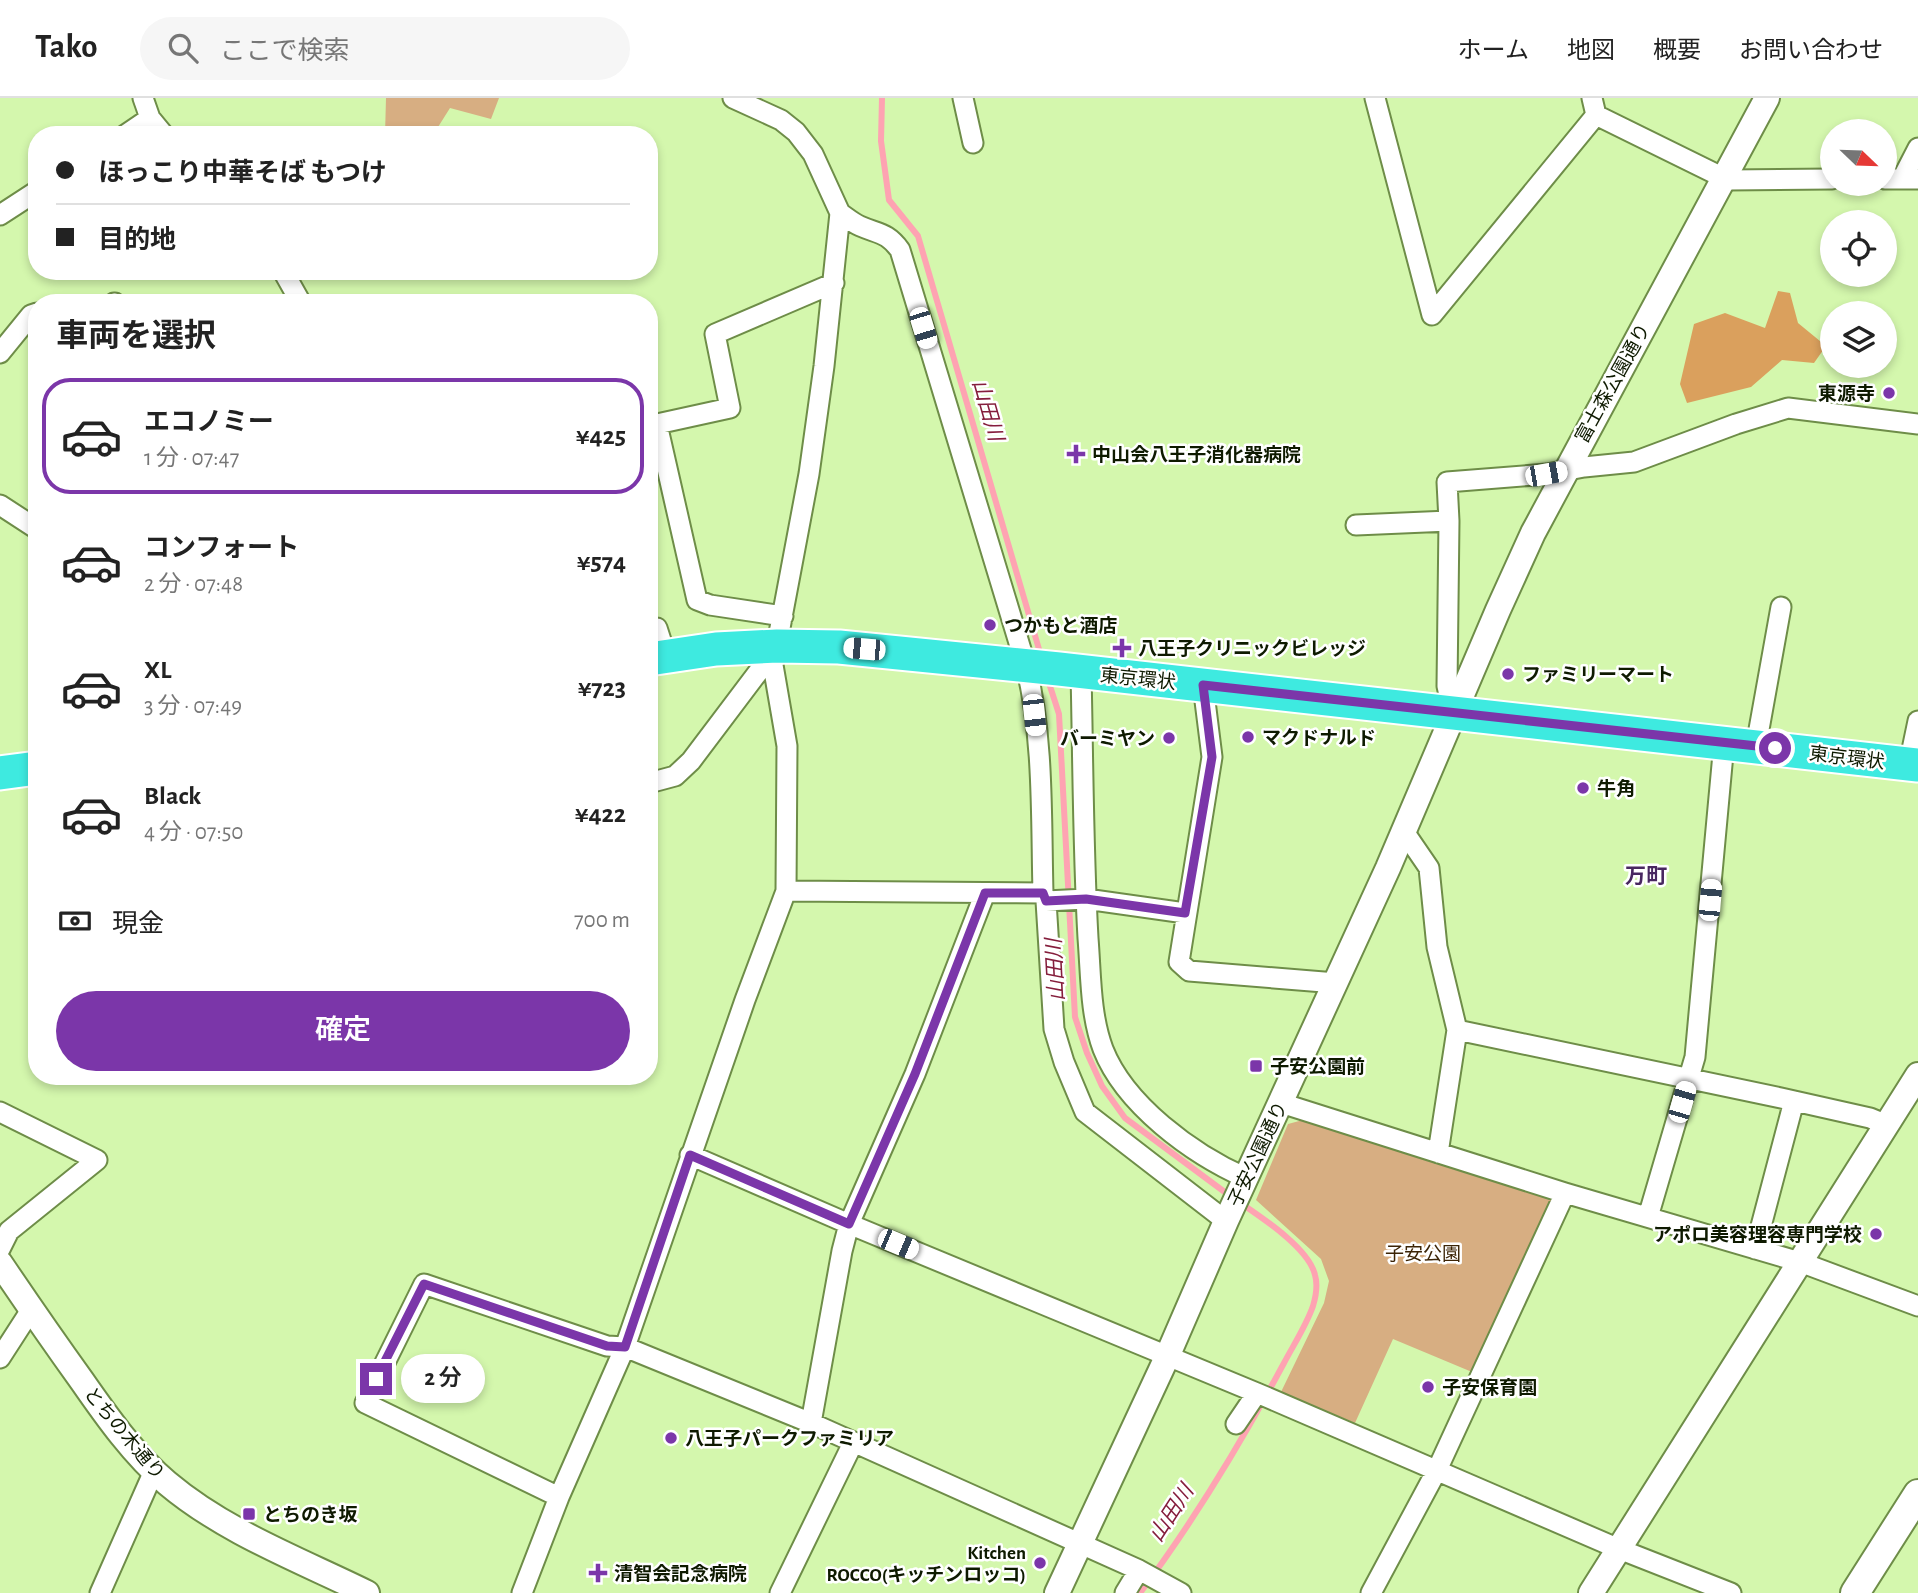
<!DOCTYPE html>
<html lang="ja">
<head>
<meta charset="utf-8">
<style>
	:root { --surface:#fff; --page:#f6f6f6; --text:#222; --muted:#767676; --line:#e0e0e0; --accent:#7b36a9 }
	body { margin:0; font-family:"Alegreya Sans","Noto Sans JP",sans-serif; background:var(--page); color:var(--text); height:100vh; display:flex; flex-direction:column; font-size:26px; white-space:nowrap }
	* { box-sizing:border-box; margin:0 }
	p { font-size:23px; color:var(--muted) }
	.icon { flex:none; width:38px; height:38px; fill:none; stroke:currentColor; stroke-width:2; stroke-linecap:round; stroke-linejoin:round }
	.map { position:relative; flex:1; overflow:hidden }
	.side { position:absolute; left:28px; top:196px; width:630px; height:791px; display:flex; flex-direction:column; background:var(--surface); border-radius:28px; box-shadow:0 4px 10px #0003 }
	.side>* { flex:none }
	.guide { position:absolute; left:28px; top:28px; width:630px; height:154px; border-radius:28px; box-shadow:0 4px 10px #0003; display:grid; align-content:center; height:154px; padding:0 28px; background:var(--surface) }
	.needle { width:46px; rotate:113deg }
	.fabs { position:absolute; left:1820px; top:21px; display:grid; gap:14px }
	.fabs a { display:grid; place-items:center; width:77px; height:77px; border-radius:50%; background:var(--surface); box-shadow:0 4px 10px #0003; font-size:35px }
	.end { position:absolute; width:32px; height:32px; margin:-16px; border:9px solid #7b36a9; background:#fff; box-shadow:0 0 0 4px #fff }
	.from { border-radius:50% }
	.bubble { position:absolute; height:49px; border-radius:24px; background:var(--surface); box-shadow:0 4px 10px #0003; font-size:23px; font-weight:600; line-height:49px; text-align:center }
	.car { position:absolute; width:21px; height:42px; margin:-21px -10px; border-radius:9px; box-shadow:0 0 5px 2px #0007; background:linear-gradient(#fff 24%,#345 0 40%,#fff 0 76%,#345 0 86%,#fff 0) }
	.guide b { display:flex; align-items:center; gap:24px; height:66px; font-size:26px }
	.guide b+b { border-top:2px solid var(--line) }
	.guide i { width:18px; height:18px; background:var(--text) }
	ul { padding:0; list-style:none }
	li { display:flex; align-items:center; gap:21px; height:116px; margin:0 14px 10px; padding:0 14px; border:4px solid transparent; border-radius:28px }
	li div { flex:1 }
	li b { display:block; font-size:26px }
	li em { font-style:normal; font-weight:600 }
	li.active { border-color:var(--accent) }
	li>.icon { width:63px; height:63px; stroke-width:1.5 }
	h2 { padding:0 28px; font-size:32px; line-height:84px }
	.pay { display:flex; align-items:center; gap:18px; height:77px; padding:0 28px; font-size:26px }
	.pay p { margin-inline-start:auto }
	.action { display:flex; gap:14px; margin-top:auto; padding:14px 28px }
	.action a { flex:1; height:80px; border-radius:42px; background:var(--accent); color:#fff; font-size:28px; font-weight:600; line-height:80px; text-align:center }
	header { display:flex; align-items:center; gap:42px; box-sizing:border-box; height:98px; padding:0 35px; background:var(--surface); border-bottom:2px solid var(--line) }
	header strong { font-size:33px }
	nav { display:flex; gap:38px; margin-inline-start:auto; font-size:24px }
	.search { width:490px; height:63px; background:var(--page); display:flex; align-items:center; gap:18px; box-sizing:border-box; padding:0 24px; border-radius:38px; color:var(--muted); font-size:26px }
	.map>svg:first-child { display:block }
	.green { fill:#d7ae82 }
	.forest { fill:#daa05d }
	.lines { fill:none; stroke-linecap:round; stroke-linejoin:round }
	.stream { stroke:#fea3b2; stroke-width:6 }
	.minor-casing { stroke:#6e8d48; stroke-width:23 }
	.tertiary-casing { stroke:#6e8d48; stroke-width:28 }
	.secondary-casing { stroke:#6e8d48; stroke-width:32 }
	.trunk-casing { stroke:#fff; stroke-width:37 }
	.minor { stroke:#fff; stroke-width:19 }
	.tertiary { stroke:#fff; stroke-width:24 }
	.secondary { stroke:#fff; stroke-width:28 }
	.trunk { stroke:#3eeae0; stroke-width:33 }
	.route { stroke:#7b36a9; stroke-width:9 }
	.poi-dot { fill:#7b36a9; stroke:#fff; stroke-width:2.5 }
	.labels { text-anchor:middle; stroke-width:5; stroke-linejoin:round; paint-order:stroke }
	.street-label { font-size:19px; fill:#0e1a00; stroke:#fff }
	.poi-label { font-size:19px; font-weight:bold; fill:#0e1a00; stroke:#fff; text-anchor:start }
	.park-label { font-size:19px; fill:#3c2406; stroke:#fff }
	.water-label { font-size:21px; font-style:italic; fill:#851e3c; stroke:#fff }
	.neighbourhood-label { font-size:21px; font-weight:bold; fill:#482760; stroke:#fff }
</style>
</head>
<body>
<header>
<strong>Tako</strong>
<div class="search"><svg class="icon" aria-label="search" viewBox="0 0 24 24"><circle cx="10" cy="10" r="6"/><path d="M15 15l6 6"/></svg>ここで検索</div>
<nav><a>ホーム</a><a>地図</a><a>概要</a><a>お問い合わせ</a></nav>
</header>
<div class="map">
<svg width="1918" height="1495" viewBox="0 0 1918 1495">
	<rect width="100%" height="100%" fill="#d4f7ad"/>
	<path class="green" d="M386,0H499L491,21L450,10L433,37H385Z
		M1303,1022L1553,1099L1472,1274L1393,1241L1355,1325L1281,1294L1324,1205L1329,1183L1321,1161L1256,1102L1288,1026Z"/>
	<path class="forest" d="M1778,193L1790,195L1798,225L1826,248L1814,265L1782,262L1751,289L1687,305L1680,286L1694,226L1725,215L1765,230Z"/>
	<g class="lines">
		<path class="stream" d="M882,0L881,43L889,102L918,138L1041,558
			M1048,582L1059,616L1075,919L1087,955L1102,988L1125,1020L1230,1098
			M1140,1495C1194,1423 1241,1345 1284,1265C1294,1246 1306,1228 1313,1208C1316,1198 1318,1187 1315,1177C1309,1150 1261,1119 1239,1104"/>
		<defs>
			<path id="minor" d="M143,0L150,20L164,37
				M963,0L973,45
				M1375,0L1432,217L1596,17
				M1592,0L1596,17
				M1596,17L1728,82L1832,81
				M125,37L150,20
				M1885,81H1918
				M1902,81L1918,50
				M840,115C846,119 853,125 860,128C878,136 887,134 900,152L1026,568C1044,641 1041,720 1043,795L1046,803L1054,931L1064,964L1085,1014L1226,1123
				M0,117L37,93
				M283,173L301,205
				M114,205H115
				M0,255L31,217L37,215
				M0,407L37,431
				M1356,427L1449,423
				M783,518L710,507L697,502L657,326L730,310L715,236L834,185
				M649,530H657L666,558
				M1081,574C1083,662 1083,752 1088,840C1091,877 1090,916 1103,951C1125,1007 1192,1056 1246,1080
				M1203,587L1212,659L1179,864L1189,873L1336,885
				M1453,615L1447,588L1449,423L1447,384L1547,376L1584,369L1634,364L1736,326L1788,310L1918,326
				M1756,648L1781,509
				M1909,666L1918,623
				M649,685L675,678L691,663L777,549
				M1403,732L1429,770L1437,849L1457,932L1438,1055
				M786,793L1043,795
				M1046,803L1086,801L1185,815
				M1457,932L1781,1000L1870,1020L1887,1027
				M1281,1005L1565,1095L1800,1164L1918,1208
				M0,1014L97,1062L9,1133L0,1151
				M690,1057L849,1126L1257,1295L1619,1451L1731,1495
				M1648,1119L1695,959L1724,645
				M1755,1151L1794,1003
				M0,1260L31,1212
				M811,1325L842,1153L849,1126L915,976L985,795
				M1236,1326L1257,1295
				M559,1399L365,1305L424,1186L607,1248L625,1249L811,1325L1139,1472L1181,1495
				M100,1495L154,1373
				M522,1495L559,1399L625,1249L745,902L786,793L787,648L773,567L809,376L824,268L840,115L813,56L796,34L781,22L733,0
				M780,1495L853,1345
				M1125,1495L1139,1472
				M1371,1495L1437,1372L1565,1095"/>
			<path id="tertiary" d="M0,1165C27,1205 54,1244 82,1283C107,1319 134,1357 167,1385C225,1434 300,1462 367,1495
				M1057,1495L1167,1259L1226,1123L1388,770L1498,512L1533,435L1767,0
				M1591,1495L1918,977"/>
			<path id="secondary" d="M1855,1495L1918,1396"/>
			<path id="trunk" d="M649,561L716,551L777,548L839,549L1059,571L1918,667
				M0,675L37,670"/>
		</defs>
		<use href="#minor" class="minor-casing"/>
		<use href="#tertiary" class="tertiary-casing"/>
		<use href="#secondary" class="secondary-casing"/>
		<use href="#trunk" class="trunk-casing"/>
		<use href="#minor" class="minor"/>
		<use href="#tertiary" class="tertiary"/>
		<use href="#secondary" class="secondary"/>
		<use href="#trunk" class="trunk"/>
	</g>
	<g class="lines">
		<path class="route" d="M376,1281L424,1186L607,1248L625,1249L690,1057L849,1126L915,976L985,795H1043L1046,803L1086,801L1185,815L1212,659L1203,587L1775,650"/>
	</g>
	<g class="poi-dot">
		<circle cx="1889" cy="295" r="7"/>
		<path d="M1072.5 345.5h7v7h7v7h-7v7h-7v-7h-7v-7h7z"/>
		<circle cx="990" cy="527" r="7"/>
		<path d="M1118.5 539.5h7v7h7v7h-7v7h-7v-7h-7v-7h7z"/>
		<circle cx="1508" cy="576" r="7"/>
		<circle cx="1248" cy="639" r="7"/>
		<circle cx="1169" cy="640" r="7"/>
		<circle cx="1583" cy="690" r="7"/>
		<rect x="1249" y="961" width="14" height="14" rx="3.5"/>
		<circle cx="1876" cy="1136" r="7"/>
		<circle cx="1428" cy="1289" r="7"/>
		<circle cx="671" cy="1340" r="7"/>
		<rect x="242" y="1409" width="14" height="14" rx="3.5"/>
		<circle cx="1040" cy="1465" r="7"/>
		<path d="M594.5 1464.5h7v7h7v7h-7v7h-7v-7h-7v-7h7z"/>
	</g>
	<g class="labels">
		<g class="street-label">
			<text transform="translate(1612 285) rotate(-61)" y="7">富士森公園通り</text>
			<text transform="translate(1138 580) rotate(6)" y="7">東京環状</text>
			<text transform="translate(1847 659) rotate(7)" y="7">東京環状</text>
			<text transform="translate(1257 1056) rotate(-65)" y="7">子安公園通り</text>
			<text transform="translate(125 1335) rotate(50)" y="7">とちの木通り</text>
		</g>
		<g class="poi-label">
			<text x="1875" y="302" text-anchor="end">東源寺</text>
			<text x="1092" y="363">中山会八王子消化器病院</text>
			<text x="1004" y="534">つかもと酒店</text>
			<text x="1138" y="557">八王子クリニックビレッジ</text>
			<text x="1522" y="583">ファミリーマート</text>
			<text x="1262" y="646">マクドナルド</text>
			<text x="1155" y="647" text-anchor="end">バーミヤン</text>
			<text x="1597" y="697">牛角</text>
			<text x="1270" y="975">子安公園前</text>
			<text x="1862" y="1143" text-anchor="end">アポロ美容理容専門学校</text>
			<text x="1442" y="1296">子安保育園</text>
			<text x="685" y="1347">八王子パークファミリア</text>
			<text x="263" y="1423">とちのき坂</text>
			<text x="1026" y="1461" text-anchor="end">Kitchen<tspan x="1026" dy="22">ROCCO(キッチンロッコ)</tspan></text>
			<text x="614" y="1482">清智会記念病院</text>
		</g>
		<g class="park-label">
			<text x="1423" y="1162">子安公園</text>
		</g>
		<g class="water-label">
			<text transform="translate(988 312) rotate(74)" y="7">山田川</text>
			<text transform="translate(1055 872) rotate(-93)" y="7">山田川</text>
			<text transform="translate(1171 1415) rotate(-57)" y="7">山田川</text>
		</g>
		<g class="neighbourhood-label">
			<text x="1646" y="785">万町</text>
		</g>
	</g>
</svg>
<div class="fabs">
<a><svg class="needle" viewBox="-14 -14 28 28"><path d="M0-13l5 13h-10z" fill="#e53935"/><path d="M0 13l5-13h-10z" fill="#767676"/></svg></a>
<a><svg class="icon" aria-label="locate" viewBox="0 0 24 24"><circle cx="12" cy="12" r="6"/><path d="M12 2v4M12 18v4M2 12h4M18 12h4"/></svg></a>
<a><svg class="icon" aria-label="layers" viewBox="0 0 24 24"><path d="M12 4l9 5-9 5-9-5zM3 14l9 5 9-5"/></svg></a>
</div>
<i class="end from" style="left:1775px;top:650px"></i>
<i class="end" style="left:376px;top:1281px"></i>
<div class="bubble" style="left:401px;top:1256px;width:84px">2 分</div>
<i class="car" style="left:923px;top:230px;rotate:163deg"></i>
<i class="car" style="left:1546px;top:376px;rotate:80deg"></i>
<i class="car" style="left:864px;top:551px;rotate:275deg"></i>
<i class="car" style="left:1034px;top:617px;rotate:174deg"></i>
<i class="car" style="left:1710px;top:802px;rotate:5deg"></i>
<i class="car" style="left:1682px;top:1004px;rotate:16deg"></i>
<i class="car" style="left:898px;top:1146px;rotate:113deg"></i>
<div class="guide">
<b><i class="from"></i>ほっこり中華そば もつけ</b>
<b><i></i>目的地</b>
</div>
<section class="side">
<h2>車両を選択</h2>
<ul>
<li class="active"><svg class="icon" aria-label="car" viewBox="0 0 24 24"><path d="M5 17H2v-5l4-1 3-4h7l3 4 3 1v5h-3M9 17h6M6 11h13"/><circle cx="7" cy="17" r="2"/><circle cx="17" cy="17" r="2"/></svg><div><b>エコノミー</b><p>1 分 · 07:47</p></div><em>¥425</em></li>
<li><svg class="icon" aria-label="car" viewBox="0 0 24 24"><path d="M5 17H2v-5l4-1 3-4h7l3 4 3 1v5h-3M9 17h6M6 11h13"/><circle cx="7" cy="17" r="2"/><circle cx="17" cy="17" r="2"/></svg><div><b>コンフォート</b><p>2 分 · 07:48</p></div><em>¥574</em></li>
<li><svg class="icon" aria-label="car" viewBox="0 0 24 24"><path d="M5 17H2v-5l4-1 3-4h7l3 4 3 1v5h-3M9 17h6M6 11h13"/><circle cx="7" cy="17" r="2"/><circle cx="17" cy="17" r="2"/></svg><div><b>XL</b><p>3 分 · 07:49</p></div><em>¥723</em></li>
<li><svg class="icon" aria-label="car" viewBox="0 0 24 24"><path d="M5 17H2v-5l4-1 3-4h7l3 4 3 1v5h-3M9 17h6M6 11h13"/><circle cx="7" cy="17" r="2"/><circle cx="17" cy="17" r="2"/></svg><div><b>Black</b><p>4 分 · 07:50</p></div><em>¥422</em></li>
</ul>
<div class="pay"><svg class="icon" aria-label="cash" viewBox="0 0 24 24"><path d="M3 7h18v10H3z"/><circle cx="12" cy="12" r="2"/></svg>現金<p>700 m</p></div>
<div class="action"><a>確定</a></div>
</section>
</div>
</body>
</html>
